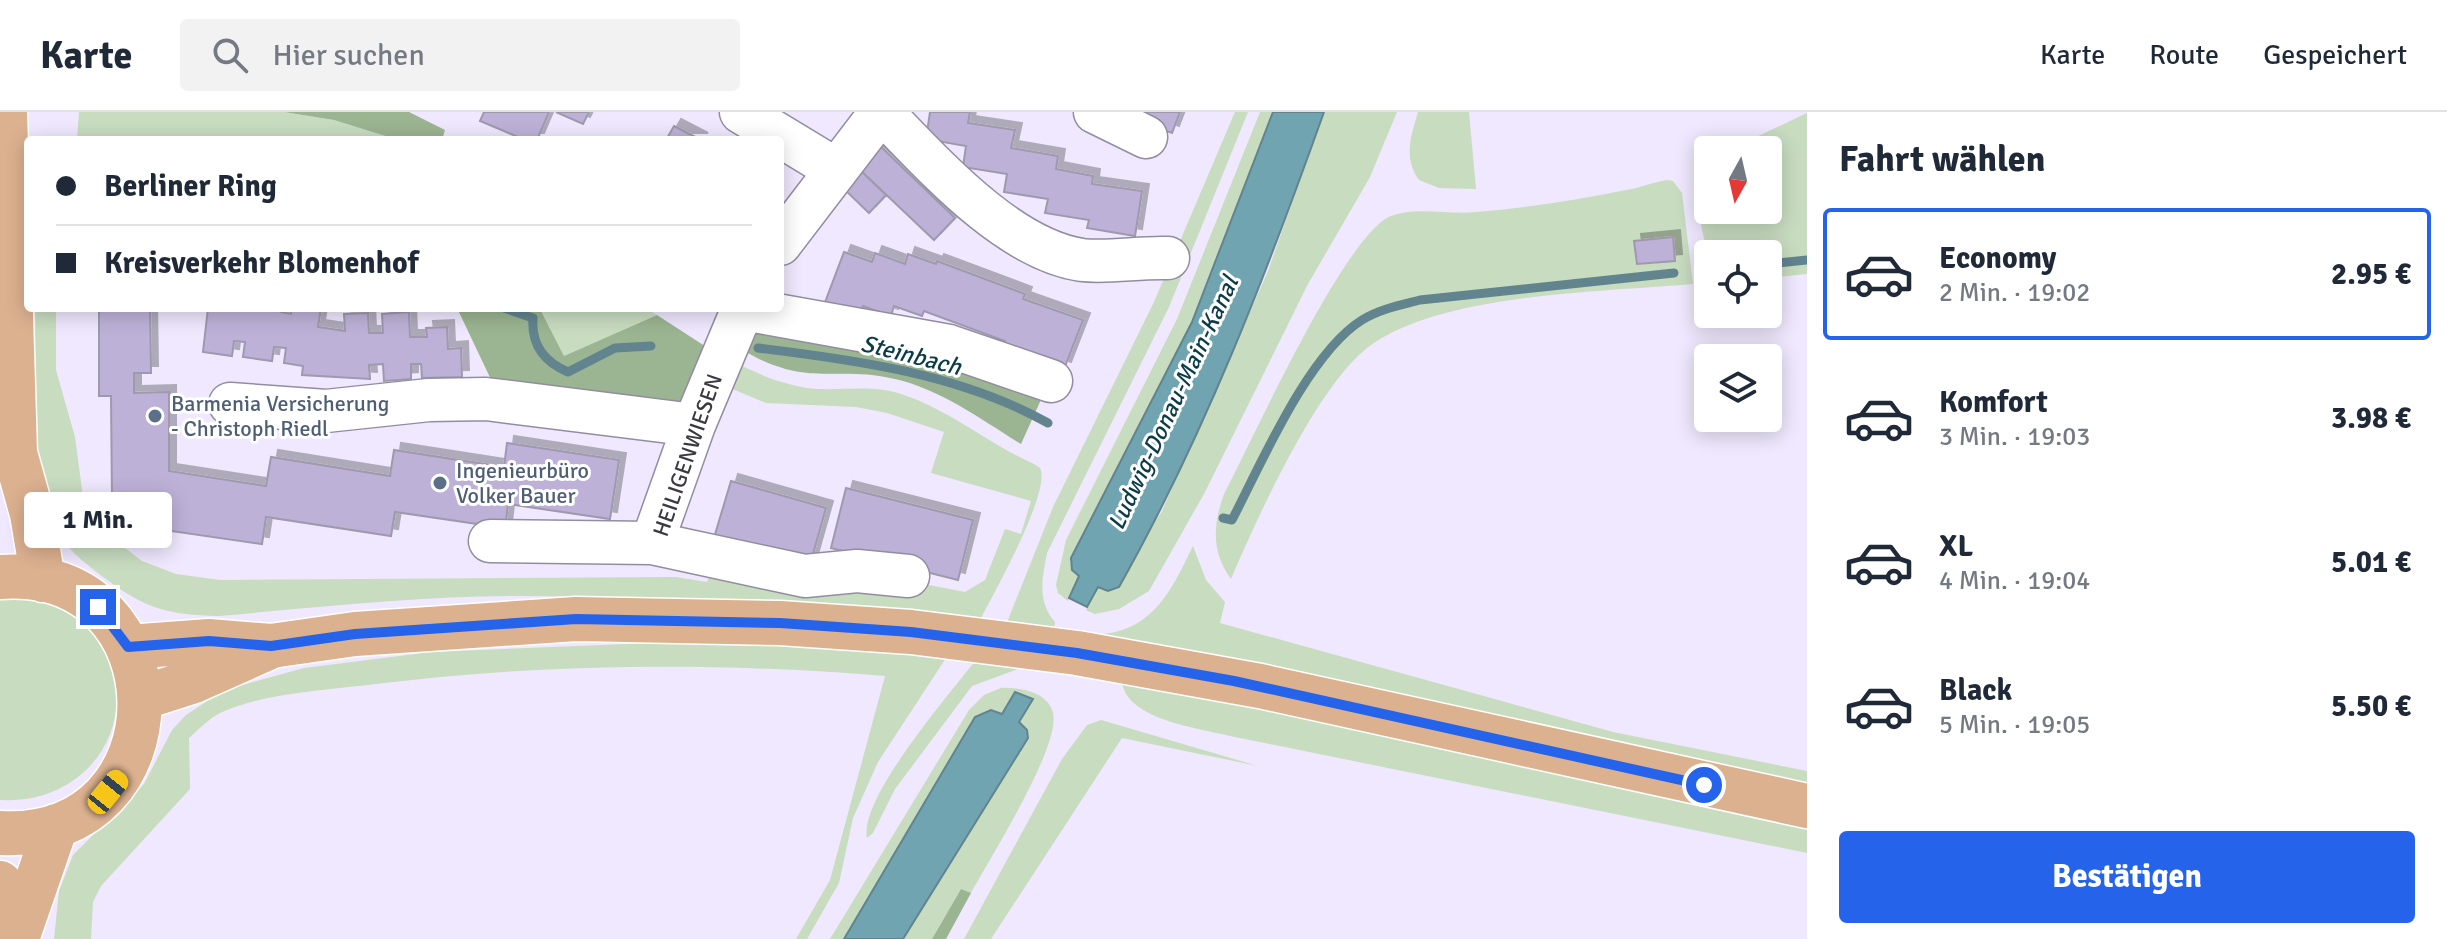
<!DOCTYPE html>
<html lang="de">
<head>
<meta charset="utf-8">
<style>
	:root { --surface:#fff; --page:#f2f2f3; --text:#1f2937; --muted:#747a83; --line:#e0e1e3; --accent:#2563eb }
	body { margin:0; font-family:Signika,sans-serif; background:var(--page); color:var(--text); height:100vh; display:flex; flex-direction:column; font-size:30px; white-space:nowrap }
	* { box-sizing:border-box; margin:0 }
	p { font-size:26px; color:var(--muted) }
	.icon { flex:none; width:44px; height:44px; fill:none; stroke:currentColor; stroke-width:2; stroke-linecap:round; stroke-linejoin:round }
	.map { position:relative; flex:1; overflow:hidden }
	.details { display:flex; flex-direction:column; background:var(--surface); width:640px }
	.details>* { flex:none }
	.guide { position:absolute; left:24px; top:24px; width:760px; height:176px; border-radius:8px; box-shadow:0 4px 20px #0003; display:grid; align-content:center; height:176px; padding:0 32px; background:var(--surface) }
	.needle { width:52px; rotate:188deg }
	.tools { position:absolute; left:1694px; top:24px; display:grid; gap:16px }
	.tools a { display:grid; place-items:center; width:88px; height:88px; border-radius:8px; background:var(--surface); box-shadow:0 4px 20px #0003; font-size:40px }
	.end { position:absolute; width:36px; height:36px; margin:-18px; border:10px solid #2563eb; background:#fff; box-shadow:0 0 0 4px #fff }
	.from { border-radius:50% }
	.bubble { position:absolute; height:56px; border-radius:8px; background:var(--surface); box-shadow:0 4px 20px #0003; font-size:26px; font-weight:700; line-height:56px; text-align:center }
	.car { position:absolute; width:24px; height:48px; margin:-24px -12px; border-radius:10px; box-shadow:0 0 6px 2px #0007; background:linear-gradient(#f5c518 24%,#345 0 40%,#f5c518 0 76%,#345 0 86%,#f5c518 0) }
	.guide b { display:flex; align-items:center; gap:28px; height:76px; font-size:30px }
	.guide b+b { border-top:2px solid var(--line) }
	.guide i { width:20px; height:20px; background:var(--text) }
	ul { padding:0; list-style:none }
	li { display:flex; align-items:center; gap:24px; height:132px; margin:0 16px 12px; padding:0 16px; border:4px solid transparent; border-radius:8px }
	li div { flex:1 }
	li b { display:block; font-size:30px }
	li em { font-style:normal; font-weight:700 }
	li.on { border-color:var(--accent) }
	li>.icon { width:72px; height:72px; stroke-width:1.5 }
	h2 { padding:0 32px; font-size:36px; line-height:96px }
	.button { display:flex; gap:16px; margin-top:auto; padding:16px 32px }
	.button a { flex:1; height:92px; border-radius:8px; background:var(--accent); color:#fff; font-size:32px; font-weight:700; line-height:92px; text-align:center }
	header { display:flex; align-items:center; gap:48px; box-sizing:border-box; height:112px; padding:0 40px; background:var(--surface); border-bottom:2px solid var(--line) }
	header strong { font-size:38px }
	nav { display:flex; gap:44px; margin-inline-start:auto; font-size:28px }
	.search { width:560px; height:72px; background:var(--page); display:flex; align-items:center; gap:20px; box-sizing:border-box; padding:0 28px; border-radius:8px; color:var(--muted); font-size:30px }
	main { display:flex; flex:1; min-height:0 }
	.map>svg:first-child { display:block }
	.green { fill:#c8dcc0 }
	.forest { fill:#9bb491 }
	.water { fill:#71a4b1; stroke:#61848f; stroke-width:2 }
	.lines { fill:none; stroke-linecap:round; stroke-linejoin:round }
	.stream { stroke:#61848f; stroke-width:9 }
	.building { fill:#beb1d8; stroke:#9f99ad; stroke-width:2; filter:url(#shadow) }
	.minor-casing { stroke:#938da1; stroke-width:45 }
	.major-casing { stroke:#fff; stroke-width:47 }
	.minor { stroke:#fff; stroke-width:42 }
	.major { stroke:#dcb190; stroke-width:44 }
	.route { stroke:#2563eb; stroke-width:10 }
	.service-dot { fill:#5c6f8a; stroke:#fff; stroke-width:3 }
	.labels { text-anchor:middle; stroke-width:6; stroke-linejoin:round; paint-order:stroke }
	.service-label { font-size:22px; fill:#4e5e75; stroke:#fff; text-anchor:start }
	.street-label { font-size:22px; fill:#3c3941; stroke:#fff }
	.water-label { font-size:24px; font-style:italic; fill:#0c3c47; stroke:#fff }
</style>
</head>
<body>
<header>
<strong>Karte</strong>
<div class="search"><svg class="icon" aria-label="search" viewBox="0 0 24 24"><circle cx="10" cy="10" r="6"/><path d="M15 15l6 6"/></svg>Hier suchen</div>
<nav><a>Karte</a><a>Route</a><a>Gespeichert</a></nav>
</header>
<main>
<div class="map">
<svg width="1807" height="827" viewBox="0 0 1807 827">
	<defs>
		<filter id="shadow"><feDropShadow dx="7" dy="-7" stdDeviation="0" flood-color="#0004"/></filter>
	</defs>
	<rect width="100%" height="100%" fill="#efe8fe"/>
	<path class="green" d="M79,0H284L334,8L398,28H77Z
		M1235,0H1248L1169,195L1047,441C1042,466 1037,490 1055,510L1054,519L1006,513L1053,395L1154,190Z
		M1260,0H1273L1192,210L1074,439L1070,450L1080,464L1068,489L1058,481L1056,473L1066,428L1177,207Z
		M1324,0H1397L1370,65L1308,172L1205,380L1149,479L1119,497L1095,502L1086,498L1098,475L1103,478L1161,401L1268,159Z
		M1418,0H1469L1476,77L1439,76L1419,68C1403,46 1411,24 1418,0Z
		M1807,1V162L1768,166V142H1708V147C1704,120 1686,69 1708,49V98H1768V38H1729Z
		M1667,68L1673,69L1682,81L1693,172C1604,180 1437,181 1367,236C1316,276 1257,406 1231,467C1211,439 1213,413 1224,382C1252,329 1345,122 1391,104C1417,94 1449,103 1476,100C1526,96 1576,88 1626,78C1640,76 1653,70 1667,68Z
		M35,196H56V258L75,325L83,385L102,418L142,449L176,462L220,468L676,465L707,470L712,455L924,472L965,480L985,468L1005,417L1021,422L1031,389L931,361L944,320L887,301L856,295L766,291L723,273L732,249C760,263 787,275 819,277C848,278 876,273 904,283C951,299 989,332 1034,352L1040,356C1052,379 992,484 979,510C827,497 675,484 523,484C421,484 320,495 219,504C169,503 146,497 106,467C84,451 58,430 48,404C27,352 37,254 35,196Z
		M535,196H645L657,203L564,244L541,199Z
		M1193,434L1206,468L1225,490L1220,511L1613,620L1807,659V675L1102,527L1103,522C1154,517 1172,477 1193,434Z
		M0,486C15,487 35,485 49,489C64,494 79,506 89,517C154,593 96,694 0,688Z
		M702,529L799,532L946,546L878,650L853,706L839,771L807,827H796L830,768L885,564C715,550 546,551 376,572C328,578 273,580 227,598C211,604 201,615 189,626L190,677L101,774L93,790L91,827H54L59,779L73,743L144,672L172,618L186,603L224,578L304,556L431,540Z
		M975,549L1021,556L972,574L895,677L873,721L867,726C859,686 949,583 975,549Z
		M1122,570L1321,609L1807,714V741L1230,624C1199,616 1127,608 1122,570Z
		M1001,576C1018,575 1048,579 1053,601C1061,634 990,746 971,781L961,777L932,827H903L1028,627L1019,610L1032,587L1015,580L1002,603L975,605L844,827H830L969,598L984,583Z
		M1101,608L1258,654L1122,626L991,827H964L1062,647L1087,613Z"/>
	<path class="forest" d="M284,0H409L445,18L442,28H398L334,8Z
		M452,196H535L541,199L564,244L657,203L714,240L682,289L664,293L495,276L458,198Z
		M760,211L918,237L1044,281L1021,332C982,308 940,277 895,267C835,253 809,276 746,240Z
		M961,777L971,781L946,827H932Z"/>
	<path class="water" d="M1273,0H1324C1266,163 1204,324 1119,475L1108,479L1098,475L1087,495L1069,486L1079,464L1072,458L1071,446L1192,210Z
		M1015,580L1033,587L1019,610L1027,618L1028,626L903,827H844L975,605L991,598L1002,602Z"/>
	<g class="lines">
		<path class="stream" d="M1768,152L1807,148
			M504,196L533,206C531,233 544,250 568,260L615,236L651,234
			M758,236C857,248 960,262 1048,311
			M1223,406L1232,408C1262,350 1308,242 1362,208C1380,197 1401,193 1420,188L1674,161"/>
	</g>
	<path class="building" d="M484,0H549L537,28H525L480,9Z
		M556,0H589L583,12Z
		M930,0H970L968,11L1015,18L1011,36L1058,44L1056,57L1093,64L1092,72L1142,79L1135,124L1087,116L1089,108L1045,101L1048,87L1004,80L1007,62L963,55L966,34L926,27Z
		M1137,0H1180L1172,21L1135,7Z
		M674,14L701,28H666Z
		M879,33L955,106L934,128L858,56Z
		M858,56L886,83L869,101L841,74Z
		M1673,125L1675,149L1637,152L1634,129Z
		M844,140L872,150L875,141L905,152L908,142L936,152L937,149L1025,182L1023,187L1083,208L1064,257L1002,234L1005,229L924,199L922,204L894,194L891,204L863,194L859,206L824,193Z
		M99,196H150L151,261H134V281L169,280V359L266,374L271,345L390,364L394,338L504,355L507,331L619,348L610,407L508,392L505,416L395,400L391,424L266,405L262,432L164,418L167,398L112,389L111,284H99Z
		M208,196H282L281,200L291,202V196H321L318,215L345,219L344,202L368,201L369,221H383L382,202L409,200L410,225H427L426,216L447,215L448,237L461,236L462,265L422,266L421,252H411V267L384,269L383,252L369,253L370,267L302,263L303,254L284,251L286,236L274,235L272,249L243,245L245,230L234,229L232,244L203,240Z
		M731,369L826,396L809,456L713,429Z
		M846,376L973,408L958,468L831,436Z"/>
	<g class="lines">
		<defs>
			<path id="minor" d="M741,0L835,57
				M882,0C932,51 1007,137 1082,148C1109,151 1139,145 1168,146
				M1095,0L1146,25
				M780,132L881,0
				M743,197L949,234L1051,269
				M230,292L326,299L429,288L486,287L694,313
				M490,429L652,431L805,464L857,459L908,464
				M652,431L694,313L743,196"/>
			<path id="major" d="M5,0L15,341L32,402L43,468
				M0,465C185,451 187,731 0,721
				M128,535L209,529L271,534L355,522L576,507L780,511L911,520L1077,541L1260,574L1807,694
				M141,586L194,569L268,536
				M0,771L18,827
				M18,824L56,714"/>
		</defs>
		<use href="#minor" class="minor-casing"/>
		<use href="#major" class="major-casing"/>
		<use href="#minor" class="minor"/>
		<use href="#major" class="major"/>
	</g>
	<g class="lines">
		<path class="route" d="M98,495L128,535L209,529L271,534L355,522L576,507L780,511L911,520L1077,541L1234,569L1704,673"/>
	</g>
	<g class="service-dot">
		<circle cx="155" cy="304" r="8"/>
		<circle cx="440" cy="371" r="8"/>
	</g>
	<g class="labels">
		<g class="service-label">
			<text x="171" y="299">Barmenia Versicherung<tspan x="171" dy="25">- Christoph Riedl</tspan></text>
			<text x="456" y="366">Ingenieurbüro<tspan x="456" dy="25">Volker Bauer</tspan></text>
		</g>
		<g class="street-label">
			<text transform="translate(687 343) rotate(-71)" y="8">HEILIGENWIESEN</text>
		</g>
		<g class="water-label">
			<text transform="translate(911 243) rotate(14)" y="8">Steinbach</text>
			<text transform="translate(1173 291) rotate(-65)" y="8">Ludwig-Donau-Main-Kanal</text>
		</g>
	</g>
</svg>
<div class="tools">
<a><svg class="needle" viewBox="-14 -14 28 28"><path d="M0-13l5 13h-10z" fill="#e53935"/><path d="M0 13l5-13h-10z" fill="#747a83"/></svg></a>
<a><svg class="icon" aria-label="locate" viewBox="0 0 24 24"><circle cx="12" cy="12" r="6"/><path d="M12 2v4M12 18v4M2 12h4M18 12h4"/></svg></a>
<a><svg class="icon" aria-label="layers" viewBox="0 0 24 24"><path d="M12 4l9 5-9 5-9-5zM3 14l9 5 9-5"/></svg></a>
</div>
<i class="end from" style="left:1704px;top:673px"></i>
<i class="end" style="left:98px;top:495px"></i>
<div class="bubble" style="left:24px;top:380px;width:148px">1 Min.</div>
<i class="car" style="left:108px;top:680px;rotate:39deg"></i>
<div class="guide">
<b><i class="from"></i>Berliner Ring</b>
<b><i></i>Kreisverkehr Blomenhof</b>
</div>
</div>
<section class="details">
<h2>Fahrt wählen</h2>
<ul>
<li class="on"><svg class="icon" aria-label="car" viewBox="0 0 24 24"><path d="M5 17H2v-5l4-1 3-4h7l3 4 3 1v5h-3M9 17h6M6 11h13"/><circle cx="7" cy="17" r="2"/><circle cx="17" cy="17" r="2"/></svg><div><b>Economy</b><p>2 Min. · 19:02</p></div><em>2.95 €</em></li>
<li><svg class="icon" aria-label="car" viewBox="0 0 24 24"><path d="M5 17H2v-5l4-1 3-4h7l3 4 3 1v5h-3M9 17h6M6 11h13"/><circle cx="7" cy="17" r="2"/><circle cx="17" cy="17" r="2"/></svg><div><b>Komfort</b><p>3 Min. · 19:03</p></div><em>3.98 €</em></li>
<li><svg class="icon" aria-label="car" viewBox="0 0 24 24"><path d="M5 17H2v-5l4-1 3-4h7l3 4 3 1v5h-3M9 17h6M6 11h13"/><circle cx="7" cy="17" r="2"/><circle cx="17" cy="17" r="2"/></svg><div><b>XL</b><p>4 Min. · 19:04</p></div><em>5.01 €</em></li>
<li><svg class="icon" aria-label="car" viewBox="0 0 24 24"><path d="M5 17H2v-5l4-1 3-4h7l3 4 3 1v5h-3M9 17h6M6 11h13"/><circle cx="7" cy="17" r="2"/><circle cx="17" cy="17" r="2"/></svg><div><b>Black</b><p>5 Min. · 19:05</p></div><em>5.50 €</em></li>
</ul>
<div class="button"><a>Bestätigen</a></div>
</section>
</main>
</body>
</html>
